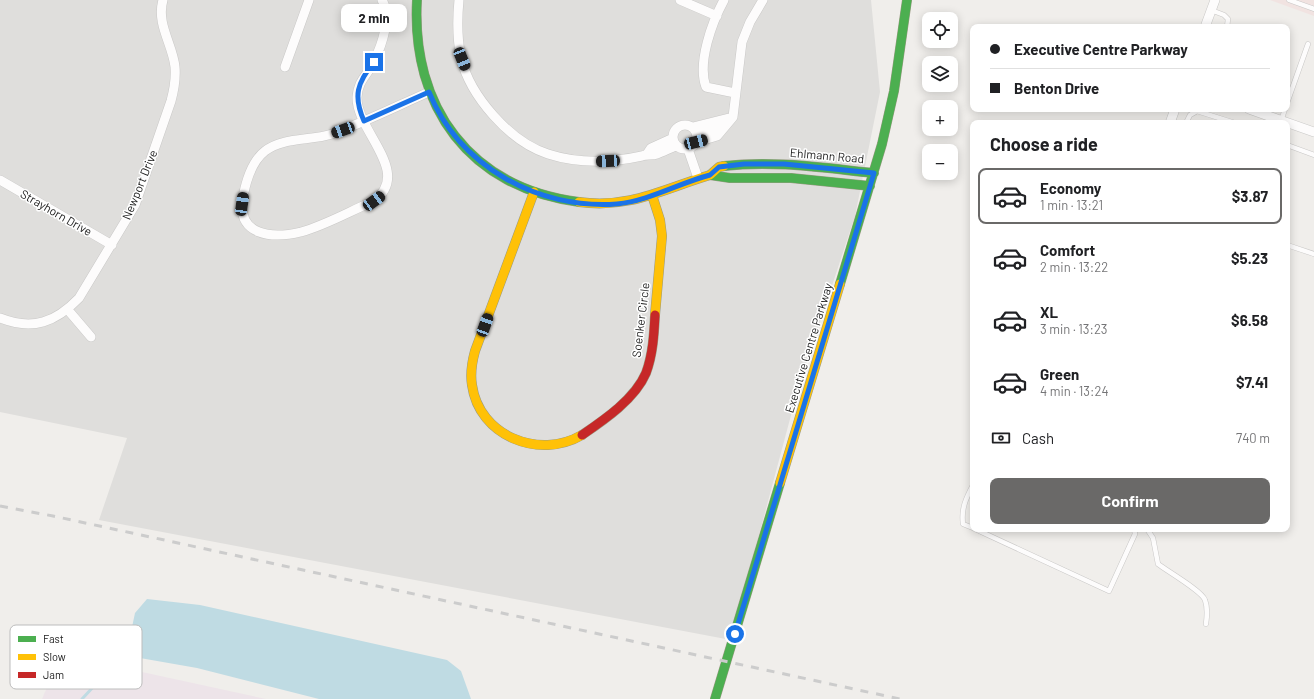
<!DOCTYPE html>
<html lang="en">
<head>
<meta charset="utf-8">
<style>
	:root { --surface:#fff; --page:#f2f2f2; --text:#202124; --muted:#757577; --line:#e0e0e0; --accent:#6a6968 }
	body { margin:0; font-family:Barlow,sans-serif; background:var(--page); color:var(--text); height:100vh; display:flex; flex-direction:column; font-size:15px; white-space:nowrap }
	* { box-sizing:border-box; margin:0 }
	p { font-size:13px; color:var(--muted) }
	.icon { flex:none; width:22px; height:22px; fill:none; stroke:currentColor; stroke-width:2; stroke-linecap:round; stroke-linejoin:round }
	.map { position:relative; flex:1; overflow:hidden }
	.details { position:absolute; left:970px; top:120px; width:320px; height:412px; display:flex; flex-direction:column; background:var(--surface); border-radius:8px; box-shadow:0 2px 10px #0003 }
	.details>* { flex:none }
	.hud { position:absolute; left:970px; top:24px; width:320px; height:88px; border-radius:8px; box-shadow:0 2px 10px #0003; display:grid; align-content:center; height:88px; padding:0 20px; background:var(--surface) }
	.fabs { position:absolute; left:922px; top:12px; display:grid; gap:8px }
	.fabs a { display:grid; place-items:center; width:36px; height:36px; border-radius:8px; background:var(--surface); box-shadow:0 2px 10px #0003; font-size:20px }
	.end { position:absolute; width:18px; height:18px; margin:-9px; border:5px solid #1a73e8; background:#fff; box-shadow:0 0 0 2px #fff }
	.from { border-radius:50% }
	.bubble { position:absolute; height:28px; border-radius:8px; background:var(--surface); box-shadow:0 2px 10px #0003; font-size:13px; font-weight:700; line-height:28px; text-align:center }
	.car { position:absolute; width:12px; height:24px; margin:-12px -6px; border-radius:5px; box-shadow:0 0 3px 1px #0007; background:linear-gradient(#222 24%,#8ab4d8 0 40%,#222 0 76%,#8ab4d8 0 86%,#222 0) }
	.hud b { display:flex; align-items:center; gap:14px; height:38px; font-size:15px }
	.hud b+b { border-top:1px solid var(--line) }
	.hud i { width:10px; height:10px; background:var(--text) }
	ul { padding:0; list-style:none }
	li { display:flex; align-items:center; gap:12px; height:56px; margin:0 8px 6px; padding:0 12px; border:2px solid transparent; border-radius:8px }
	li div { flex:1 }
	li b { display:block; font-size:15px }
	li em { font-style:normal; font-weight:700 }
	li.current { border-color:var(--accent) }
	li>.icon { width:36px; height:36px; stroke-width:1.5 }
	h2 { padding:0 20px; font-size:18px; line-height:48px }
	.pay { display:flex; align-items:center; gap:10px; height:44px; padding:0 20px; font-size:15px }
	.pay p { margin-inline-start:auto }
	.cta { display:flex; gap:8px; margin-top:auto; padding:8px 20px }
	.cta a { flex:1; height:46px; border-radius:8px; background:var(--accent); color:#fff; font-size:16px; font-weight:700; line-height:46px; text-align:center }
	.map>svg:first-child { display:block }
	.residential { fill:#dfdedc }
	.commercial { fill:#f1e3e1 }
	.industrial { fill:#ede4e9 }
	.water { fill:#bfdbe3 }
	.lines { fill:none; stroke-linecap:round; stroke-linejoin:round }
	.stream { stroke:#bfdbe3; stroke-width:3 }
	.lane-casing { stroke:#c9c8c7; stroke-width:5.5 }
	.street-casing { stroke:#c9c8c7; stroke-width:10 }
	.fast-casing { stroke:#999a82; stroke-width:10 }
	.slow-casing { stroke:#999a82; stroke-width:10 }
	.jam-casing { stroke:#999a82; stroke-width:10 }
	.lane { stroke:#fdfcfc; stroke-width:4.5 }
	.street { stroke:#fdfcfc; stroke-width:9 }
	.fast { stroke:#4caf50; stroke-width:9 }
	.slow { stroke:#ffc107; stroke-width:9 }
	.jam { stroke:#c62828; stroke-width:9 }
	.rail { stroke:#ccc; stroke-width:3; stroke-dasharray:8 8; stroke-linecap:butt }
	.route { stroke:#1a73e8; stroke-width:5 }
	.labels { text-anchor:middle; stroke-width:3; stroke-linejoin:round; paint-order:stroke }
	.street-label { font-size:12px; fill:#222; stroke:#fff }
	.key { fill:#fff; stroke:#bdbdbd; stroke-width:1 }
	.key-label { font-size:11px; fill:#222 }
</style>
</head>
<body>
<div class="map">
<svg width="1314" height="699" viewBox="0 0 1314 699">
	<rect width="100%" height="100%" fill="#f0eeeb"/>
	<path class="residential" d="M0,0H871L880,92L855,216L798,389L731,640L99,520L127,438L0,412Z"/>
	<path class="commercial" d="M1270,0H1314V16Z"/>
	<path class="industrial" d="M60,657L142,672L266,699H42Z"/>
	<path class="water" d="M147,599L200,605L447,660L461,671L471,699H319L197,668L140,658L128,646L135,613Z"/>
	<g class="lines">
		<path class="stream" d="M82,699L108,671L133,651"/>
		<defs>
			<path id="lane" d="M1289,0L1314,9
				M1211,10L1224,15L1228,19L1227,27
				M1287,103L1308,44
				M1281,121L1285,109
				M1186,123L1190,115L1197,111L1235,123
				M1287,145L1314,155
				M1287,245L1314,254
				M973,485C966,498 961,509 963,524L973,528
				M975,529L1109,591L1135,534L1134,529
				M1147,529L1153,538L1158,564C1167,571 1202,591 1205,600C1208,608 1207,616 1206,624"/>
			<path id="street" d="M382,0C392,16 382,45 374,61C368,75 358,80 357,97C356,131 413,172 374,201C350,211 326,225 301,232C272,239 236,236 243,197C246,181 252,161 265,151C283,137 310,141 332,134C365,122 397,106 429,92
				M459,0C457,20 457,38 461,58C470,96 510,142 548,154C579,164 610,163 642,156C646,154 652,156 657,154C663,152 670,148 676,146
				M680,0L717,16
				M724,0C712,22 697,63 706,87L735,93
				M1205,27L1215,0
				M285,67L309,0
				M1249,109L1314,132
				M1170,123L1175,109
				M673 137a12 12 0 1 1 24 0a12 12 0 1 1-24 0Z
				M693,127L733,117
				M697,134L712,129H723
				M697,142L717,136L733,117L742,42L750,22L763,0
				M688,149L698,178
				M647,154L651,148L673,138
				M0,180L112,245
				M68,310L91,337
				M0,318C33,331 56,322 79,298L135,205L171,101C174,90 176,79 175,67C173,45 156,24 163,0"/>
			<path id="fast" d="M417,0C411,107 470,188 579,202
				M724,166C774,160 824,168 874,173
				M710,175L730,178H791L870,186
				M840,284L882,144L894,91L907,0
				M715,699L780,483"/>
			<path id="slow" d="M534,192L475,351C472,362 470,373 472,385C479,436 539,460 582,435
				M652,195L660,220L662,236L655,315
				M579,202C630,209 663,189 710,175L719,167L724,166
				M780,483L840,284"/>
			<path id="jam" d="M582,435C604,420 635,399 646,373C653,354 654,334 655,315"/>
		</defs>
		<use href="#lane" class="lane-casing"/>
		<use href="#street" class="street-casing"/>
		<use href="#fast" class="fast-casing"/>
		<use href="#slow" class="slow-casing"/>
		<use href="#jam" class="jam-casing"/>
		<use href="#lane" class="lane"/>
		<use href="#street" class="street"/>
		<use href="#fast" class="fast"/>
		<use href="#slow" class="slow"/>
		<use href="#jam" class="jam"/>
		<path class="rail" d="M0,506L53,516L900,699"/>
	</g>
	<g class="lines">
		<path class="route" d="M374,62C357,83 353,96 364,121L429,92C459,166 538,210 617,204C649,201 679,183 710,175L719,167L744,164H784L874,173L735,634"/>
	</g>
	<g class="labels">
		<g class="street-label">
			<text transform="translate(827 156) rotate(5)" y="4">Ehlmann Road</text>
			<text transform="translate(140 185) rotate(-68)" y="4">Newport Drive</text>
			<text transform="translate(56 213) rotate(30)" y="4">Strayhorn Drive</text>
			<text transform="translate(641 320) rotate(-83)" y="4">Soenker Circle</text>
			<text transform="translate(809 348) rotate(-73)" y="4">Executive Centre Parkway</text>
		</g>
	</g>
	<rect x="10" y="625" width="132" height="64" rx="6" class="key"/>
	<rect x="18" y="636" width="18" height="6" fill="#4caf50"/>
	<rect x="18" y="654" width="18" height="6" fill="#ffc107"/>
	<rect x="18" y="672" width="18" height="6" fill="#c62828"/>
	<g class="key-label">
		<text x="43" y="643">Fast</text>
		<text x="43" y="661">Slow</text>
		<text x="43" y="679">Jam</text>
	</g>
</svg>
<div class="fabs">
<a><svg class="icon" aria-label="locate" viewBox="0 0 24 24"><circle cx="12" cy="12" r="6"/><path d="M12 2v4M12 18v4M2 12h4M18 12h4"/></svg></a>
<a><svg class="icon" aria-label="layers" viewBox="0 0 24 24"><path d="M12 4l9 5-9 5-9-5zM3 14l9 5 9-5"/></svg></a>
<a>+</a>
<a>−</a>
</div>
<i class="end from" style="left:735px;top:634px"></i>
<i class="end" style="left:374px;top:62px"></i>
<div class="bubble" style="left:341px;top:4px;width:66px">2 min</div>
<i class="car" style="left:462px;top:59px;rotate:158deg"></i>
<i class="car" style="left:343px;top:130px;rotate:250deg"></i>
<i class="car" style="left:696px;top:142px;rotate:76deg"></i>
<i class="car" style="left:608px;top:161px;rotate:267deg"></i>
<i class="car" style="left:374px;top:201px;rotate:54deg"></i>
<i class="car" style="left:242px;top:204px;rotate:8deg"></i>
<i class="car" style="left:485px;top:325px;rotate:20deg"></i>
<div class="hud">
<b><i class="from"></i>Executive Centre Parkway</b>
<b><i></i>Benton Drive</b>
</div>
<section class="details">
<h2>Choose a ride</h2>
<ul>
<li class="current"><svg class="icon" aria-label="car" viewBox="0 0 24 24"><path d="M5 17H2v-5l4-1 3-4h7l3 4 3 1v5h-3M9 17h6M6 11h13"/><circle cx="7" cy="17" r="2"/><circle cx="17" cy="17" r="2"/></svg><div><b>Economy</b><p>1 min · 13:21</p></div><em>$3.87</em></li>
<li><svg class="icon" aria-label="car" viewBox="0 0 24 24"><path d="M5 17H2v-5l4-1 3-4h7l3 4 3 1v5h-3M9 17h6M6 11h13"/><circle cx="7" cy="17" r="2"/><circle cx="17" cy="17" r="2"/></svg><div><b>Comfort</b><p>2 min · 13:22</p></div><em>$5.23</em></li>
<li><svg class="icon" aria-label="car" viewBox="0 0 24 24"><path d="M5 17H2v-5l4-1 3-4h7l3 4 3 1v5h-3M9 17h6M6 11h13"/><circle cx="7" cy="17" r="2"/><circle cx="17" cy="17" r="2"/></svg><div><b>XL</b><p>3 min · 13:23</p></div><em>$6.58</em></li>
<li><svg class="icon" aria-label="car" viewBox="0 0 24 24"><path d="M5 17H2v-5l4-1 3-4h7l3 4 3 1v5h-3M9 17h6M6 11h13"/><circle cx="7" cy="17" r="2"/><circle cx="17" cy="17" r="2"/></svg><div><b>Green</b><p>4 min · 13:24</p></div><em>$7.41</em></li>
</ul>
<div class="pay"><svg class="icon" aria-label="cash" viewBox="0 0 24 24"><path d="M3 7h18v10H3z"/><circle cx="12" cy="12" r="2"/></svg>Cash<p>740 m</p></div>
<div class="cta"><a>Confirm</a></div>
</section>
</div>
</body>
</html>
